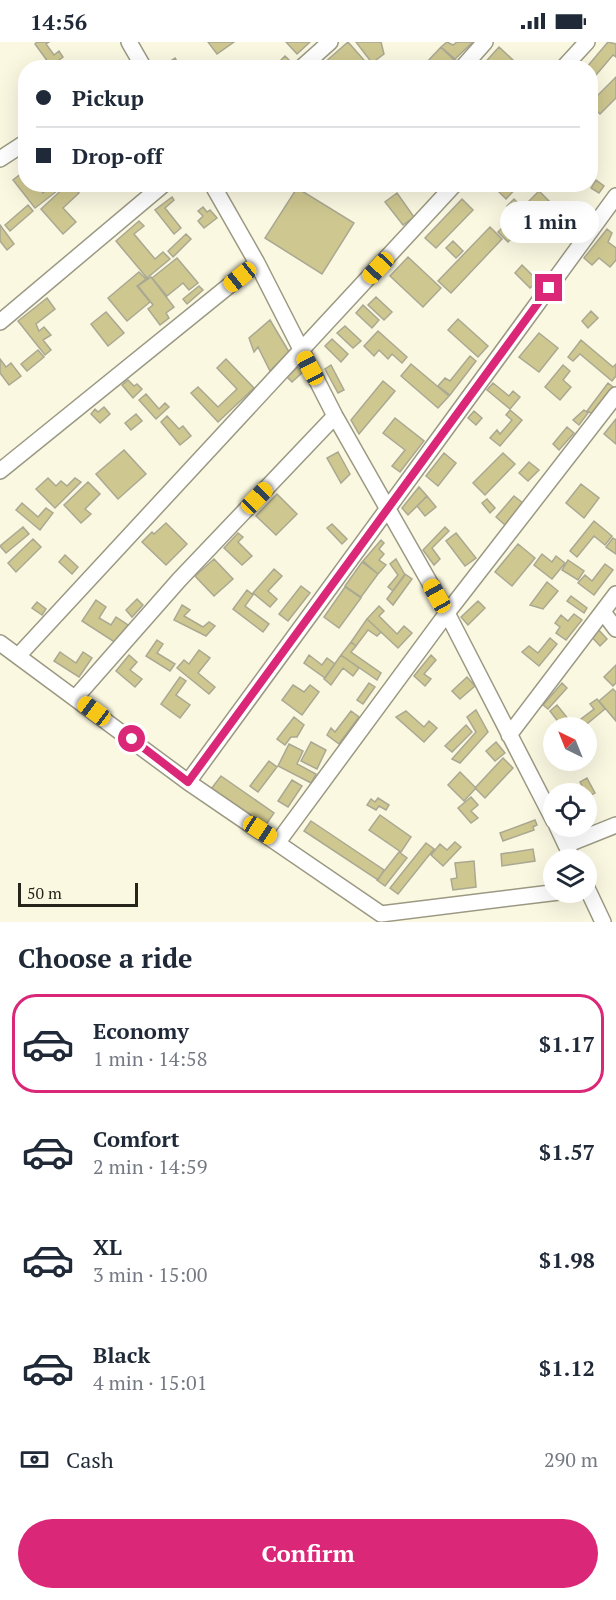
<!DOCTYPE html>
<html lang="en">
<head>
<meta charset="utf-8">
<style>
	:root { --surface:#fff; --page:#f2f2f3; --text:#1f2937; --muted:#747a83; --line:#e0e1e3; --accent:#db2777 }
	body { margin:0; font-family:"PT Serif",serif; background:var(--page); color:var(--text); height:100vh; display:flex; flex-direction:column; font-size:22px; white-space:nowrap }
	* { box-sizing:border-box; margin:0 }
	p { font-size:20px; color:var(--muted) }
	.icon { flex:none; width:33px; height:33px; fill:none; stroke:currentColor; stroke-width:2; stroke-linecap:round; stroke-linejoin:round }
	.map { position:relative; height:880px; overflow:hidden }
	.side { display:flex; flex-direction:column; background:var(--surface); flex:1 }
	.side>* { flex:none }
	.banner { position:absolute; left:18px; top:18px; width:580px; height:132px; border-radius:24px; box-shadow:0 6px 24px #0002; display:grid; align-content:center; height:132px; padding:0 18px; background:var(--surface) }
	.needle { width:39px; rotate:317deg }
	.controls { position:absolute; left:543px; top:675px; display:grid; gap:12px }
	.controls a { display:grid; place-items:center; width:54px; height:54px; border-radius:50%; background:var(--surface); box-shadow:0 6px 24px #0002; font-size:30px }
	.scale { position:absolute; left:18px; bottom:15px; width:120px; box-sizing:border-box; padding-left:6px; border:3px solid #25251c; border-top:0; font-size:16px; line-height:21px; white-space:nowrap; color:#25251c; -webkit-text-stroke:4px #faf8e1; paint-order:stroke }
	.end { position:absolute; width:27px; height:27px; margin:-14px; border:8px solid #db2777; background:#fff; box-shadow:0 0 0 3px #fff }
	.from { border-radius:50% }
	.bubble { position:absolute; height:42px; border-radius:21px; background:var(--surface); box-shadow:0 6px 24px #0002; font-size:20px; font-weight:600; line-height:42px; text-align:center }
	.car { position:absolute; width:18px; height:36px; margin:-18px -9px; border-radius:8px; box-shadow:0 0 4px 2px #0007; background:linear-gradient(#f5c518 24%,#345 0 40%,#f5c518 0 76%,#345 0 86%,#f5c518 0) }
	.banner b { display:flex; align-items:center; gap:21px; height:57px; font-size:22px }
	.banner b+b { border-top:2px solid var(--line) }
	.banner i { width:15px; height:15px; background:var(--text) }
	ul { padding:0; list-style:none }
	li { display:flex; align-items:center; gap:18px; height:99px; margin:0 12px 9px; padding:0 6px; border:3px solid transparent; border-radius:24px }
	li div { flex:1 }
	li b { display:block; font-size:22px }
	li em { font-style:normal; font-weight:600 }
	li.current { border-color:var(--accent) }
	li>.icon { width:54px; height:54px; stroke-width:1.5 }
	h2 { padding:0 18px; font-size:27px; line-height:72px }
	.pay { display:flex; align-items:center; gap:15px; height:66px; padding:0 18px; font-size:22px }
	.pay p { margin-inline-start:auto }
	.action { display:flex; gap:12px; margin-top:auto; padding:12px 18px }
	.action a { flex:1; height:69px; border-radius:36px; background:var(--accent); color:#fff; font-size:24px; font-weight:600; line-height:69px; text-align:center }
	.status { display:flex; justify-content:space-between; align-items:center; height:42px; padding:0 30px; background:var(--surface); direction:ltr }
	.status svg { height:16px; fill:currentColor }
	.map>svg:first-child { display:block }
	.building { fill:#cec790; stroke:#aaa892; stroke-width:1.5 }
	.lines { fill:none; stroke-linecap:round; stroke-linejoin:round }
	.street-casing { stroke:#9b9983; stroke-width:18 }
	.street { stroke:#fff; stroke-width:15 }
	.route { stroke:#db2777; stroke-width:8 }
</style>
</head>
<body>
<div class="status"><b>14:56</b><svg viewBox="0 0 49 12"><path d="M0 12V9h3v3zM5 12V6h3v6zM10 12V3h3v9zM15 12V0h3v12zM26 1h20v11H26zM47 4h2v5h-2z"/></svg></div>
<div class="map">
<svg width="616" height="880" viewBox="0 0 616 880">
	<rect width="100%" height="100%" fill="#faf8e1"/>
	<path class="building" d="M37,0H49L46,2L54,13L59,9L63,15L51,24L35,2Z
		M208,0H234L217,12Z
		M286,0H310L297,12Z
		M348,0L371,26H328L324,21Z
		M356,0H381L384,12L372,21Z
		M447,0L453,3L457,0H473L454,18L441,5Z
		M608,0L616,2V15L613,13L591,39V26H586Z
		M441,5L456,18L449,26H431L426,21Z
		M499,5L513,18L506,26H480Z
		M285,14L290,19L282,26H273Z
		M175,16L181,26H160Z
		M616,35V56L600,72L591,63V60Z
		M26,128V142H37L43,151L53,142H66L35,166L13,138Z
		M596,138L604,144L599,151L591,146Z
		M68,142H71L79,151L63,166L76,180L63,192L41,167Z
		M491,142H520L506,157Z
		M297,146L354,181L322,232L265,196Z
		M539,149L549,159L508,200L498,190Z
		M397,151L414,175L403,183L385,160Z
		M172,155L174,158L165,166L181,186L174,192L155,168Z
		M462,157L473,168L436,206L425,196Z
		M514,157L521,164L514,171L507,164Z
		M28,163L33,169L10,189L5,183Z
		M203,165L207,170L210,168L217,176L204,186L198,179L203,174L198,169Z
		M139,179L144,184L134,192L155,217L163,210L170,217L147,236L116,199Z
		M0,183L14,202L7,208L0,199Z
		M490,185L502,197L451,251L438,239Z
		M607,187L612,191L608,200L616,206V218L610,225L599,216L592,223L584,216Z
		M186,192L191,197L173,215L168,209Z
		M453,199L463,209L456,216L446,206Z
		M408,215L441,246L423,265L390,234Z
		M177,216L198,241L189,248L183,241L167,254L152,236Z
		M522,223L538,239L530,246L515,231Z
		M139,230L146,237L137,244L150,260L127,279L108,256Z
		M151,235L174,265L166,271L169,276L160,283L148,267L153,263L138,244Z
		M199,244L203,248L187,262L183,257Z
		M376,255L392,270L384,278L368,263Z
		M47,256L55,267L36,282L39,289L44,285L51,293L43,298L51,308L45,313L18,279Z
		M363,263L379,278L372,286L356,271Z
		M591,269L598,276L588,286L582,279Z
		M106,270L124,291L108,304L91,282Z
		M458,277L488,304L478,315L448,288Z
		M270,278L289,310L270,329L258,305L254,310L249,296Z
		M345,284L361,299L353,306L337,291Z
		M378,289L407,315L402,321L392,312L388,317L379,308L374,314L364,304Z
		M539,291L558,306L539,330L519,315Z
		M332,297L348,312L341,320L325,304Z
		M581,298L613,325L616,322V334L612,339L580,312L573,319L568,315Z
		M38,308L44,315L27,329L21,322Z
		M470,314L476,319L450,353L438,344L445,336L450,339Z
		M0,317L6,325L11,321L21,334L9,343L0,331Z
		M226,317L254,346L218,380L191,351L198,345L218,365L237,347L217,326Z
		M411,322L449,354L438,366L401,334Z
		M331,323L344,348L338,351L325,327Z
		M563,323L570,329L563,338L571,345L560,358L545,345Z
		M298,325L303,330L292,340L287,335Z
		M128,338L134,344L137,342L142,347L133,356L122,343Z
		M383,339L395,349L359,392L351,378Z
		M493,341L509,354L513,349L520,355L510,367L487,348Z
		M608,341L613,345L593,372L587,369Z
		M146,352L159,367L165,361L169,365L156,377L139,358Z
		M104,365L110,372L100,381L91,372L95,367L98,370Z
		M510,368L522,378L500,404L490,396L497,388L500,392L512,378L506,373Z
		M584,368L588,371L579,383L573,378Z
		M474,369L482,376L476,383L468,376Z
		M136,372L142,379L131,388L125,381Z
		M167,374L179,387L183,384L191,394L180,403L161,380Z
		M395,376L424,399L400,430L392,424L405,408L383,391Z
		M616,377V402L604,392Z
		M567,385L574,391L559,408L553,402Z
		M124,408L146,432L118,457L96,432Z
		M338,410L350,432L341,441L327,416Z
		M444,411L456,421L438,444L426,434Z
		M503,411L515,422L485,453L473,441Z
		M529,420L539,428L528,439L519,431Z
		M48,436L56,444L61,439L67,444L75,436L81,440L55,466L36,447Z
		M88,440L100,452L85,467L91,472L81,481L64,463Z
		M581,442L599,456L584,476L566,461Z
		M419,445L427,454L408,473L402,466Z
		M277,452L297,472L276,493L256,474Z
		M427,454L436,465L425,474L417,464Z
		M514,454L523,461L505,483L496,475Z
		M487,457L495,466L490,471L482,461Z
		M22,461L38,475L46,466L53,471L40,488L16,468Z
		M594,479L612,494L605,503L594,494L577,515L570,509Z
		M166,481L187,502L166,523L142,500L152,490L154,492Z
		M332,482L347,497L342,502L327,486Z
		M23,485L29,492L6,511L0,504Z
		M445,485L449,489L432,506L440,517L434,523L423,508Z
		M238,491L243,495L238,500L252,514L242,523L224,506Z
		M456,491L476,516L465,524L446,499Z
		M613,496L616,498V512L606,505Z
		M33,497L41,505L16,530L8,521Z
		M381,498L384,501L379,507L384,512L379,518L386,523L378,532L363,519Z
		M518,502L535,516L512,544L495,530Z
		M542,512L552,520L556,514L565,521L552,537L534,523Z
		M65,513L78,525L72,532L59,520Z
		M214,517L233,537L214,554L195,534Z
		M396,517L405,533L393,549L388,545L398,533L390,522Z
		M568,518L584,529L578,538L562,528Z
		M362,520L378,532L361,555L345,544Z
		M605,522L613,528L594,553L578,541L585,533L592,539Z
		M274,527L282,534L268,549L277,557L270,565L253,551Z
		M405,532L412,537L393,563L387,557Z
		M547,540L558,549L543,567L530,563Z
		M301,544L310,551L288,579L279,572Z
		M345,545L361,556L339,586L324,575Z
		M247,548L253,553L245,564L269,582L263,590L233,567Z
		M571,554L587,566L584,571L567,559Z
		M137,557L143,563L132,575L126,568Z
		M96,558L106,565L99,576L111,583L116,575L128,583L116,601L82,579Z
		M478,559L485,566L468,583L461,575Z
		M37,560L46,567L42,573L32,566Z
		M182,563L190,568L184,574L203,585L209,580L215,584L206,594L174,578Z
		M379,564L384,569L379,574L397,592L404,584L412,591L398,606L367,577Z
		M574,572L582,578L566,598L556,591L560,585L555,581L561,573L568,579Z
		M367,577L381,590L377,594L368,588L356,604L351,600Z
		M596,585L607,597L600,604L589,592Z
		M550,596L557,602L539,624L522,610L529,604L538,611Z
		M157,598L163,602L157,611L175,622L170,629L146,614Z
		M351,600L356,604L351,610L381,631L377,638L341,613Z
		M199,608L210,616L198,631L215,645L209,652L177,626L184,618L189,622Z
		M60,610L76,621L83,610L92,616L79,635L54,619Z
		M129,613L137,620L130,628L142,637L135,645L116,629Z
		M309,613L322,623L327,616L335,622L325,636L304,621Z
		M341,613L359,626L353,634L343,626L331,643L324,637Z
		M431,613L436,618L424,632L431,637L425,644L414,634Z
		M616,623V641L613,644L604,635Z
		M180,635L186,639L176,653L190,663L180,676L161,662Z
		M467,635L475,644L460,657L452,649Z
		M369,641L375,645L363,662L357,658Z
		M562,641L567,646L548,667L543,663Z
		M293,643L304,650L310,643L319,650L302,673L282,658Z
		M613,647L616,650V679L599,659Z
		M597,657L605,667L582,686H563L550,669L557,663L573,683L594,667L590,662Z
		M476,668L488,690L460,721L452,717L476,690L467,675Z
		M351,669L359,675L339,702L327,693L331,686L335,690Z
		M406,669L424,685L429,679L437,686L424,700L396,675Z
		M294,675L304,683L297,695H291L285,703L277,697Z
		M466,683L472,690L452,710L445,704Z
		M311,700L326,708L317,727L301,719Z
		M496,700L505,711L495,719L486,709Z
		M289,702L303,709L297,722L316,732L311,741L278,724Z
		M503,716L513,726L485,756L475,746Z
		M269,719L277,725L258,750L250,744Z
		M460,730L476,746L464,759L448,743Z
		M221,734L274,771L265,784L211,747Z
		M587,736L595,751L586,756V752H574L583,746L580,740Z
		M292,738L302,744L288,765L278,759Z
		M471,755L478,763L471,769L478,776L471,781L458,766Z
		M378,756L389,763L386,768L379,764L376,768L367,763L371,757L375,760Z
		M380,773L411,795L401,810L369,788Z
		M535,778L537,783L533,785L534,788L503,799L500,791Z
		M311,779L384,828L378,838L304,789Z
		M455,800L461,805L443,824L431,813L440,802L447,808Z
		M426,801L434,807L398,852L390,846Z
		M533,807L535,819L502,824L501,812Z
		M399,810L407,816L385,844L377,838Z
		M474,819L476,845L453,848L451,837L457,836L455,821Z"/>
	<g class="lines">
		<defs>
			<path id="street" d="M129,0L144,26
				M301,26L330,0
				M462,26L485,0
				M563,26L587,0
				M0,117L26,100
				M212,142L257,221L335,374L447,571L554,779
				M0,280L164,142
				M0,429L257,221
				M603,570L616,587
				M0,601L188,740L381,872L559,850
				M18,614L455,142
				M76,655L179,538L335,374
				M509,693L616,552
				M188,740L616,154
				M557,784L573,818
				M278,800L447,571L616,353
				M566,803L616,783
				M586,844L603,880"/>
		</defs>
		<use href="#street" class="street-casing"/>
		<use href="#street" class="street"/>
	</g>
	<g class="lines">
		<path class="route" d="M132,697L188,740L549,246"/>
	</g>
</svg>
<div class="controls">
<a><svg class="needle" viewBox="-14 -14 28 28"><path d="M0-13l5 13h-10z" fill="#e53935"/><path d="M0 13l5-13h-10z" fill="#747a83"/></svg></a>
<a><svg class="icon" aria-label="locate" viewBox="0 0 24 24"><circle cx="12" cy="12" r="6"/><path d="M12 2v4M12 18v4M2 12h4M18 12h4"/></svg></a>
<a><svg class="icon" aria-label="layers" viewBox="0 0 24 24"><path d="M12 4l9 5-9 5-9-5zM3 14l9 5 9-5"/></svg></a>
</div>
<div class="scale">50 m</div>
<i class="end from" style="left:132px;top:697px"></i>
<i class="end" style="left:549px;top:246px"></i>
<div class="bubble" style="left:500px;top:159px;width:99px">1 min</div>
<i class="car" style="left:378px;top:226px;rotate:223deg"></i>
<i class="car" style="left:240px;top:235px;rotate:231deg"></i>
<i class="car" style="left:310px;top:326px;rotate:332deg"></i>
<i class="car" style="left:257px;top:456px;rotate:44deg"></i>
<i class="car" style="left:437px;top:554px;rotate:331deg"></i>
<i class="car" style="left:94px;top:669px;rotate:307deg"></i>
<i class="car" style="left:260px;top:788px;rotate:123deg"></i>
<div class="banner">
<b><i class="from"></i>Pickup</b>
<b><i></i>Drop-off</b>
</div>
</div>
<section class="side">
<h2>Choose a ride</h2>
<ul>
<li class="current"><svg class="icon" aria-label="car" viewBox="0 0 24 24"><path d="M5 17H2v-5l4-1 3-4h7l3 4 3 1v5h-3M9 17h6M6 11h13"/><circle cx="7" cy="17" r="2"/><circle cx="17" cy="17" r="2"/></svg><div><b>Economy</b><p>1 min · 14:58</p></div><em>$1.17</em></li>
<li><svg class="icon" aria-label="car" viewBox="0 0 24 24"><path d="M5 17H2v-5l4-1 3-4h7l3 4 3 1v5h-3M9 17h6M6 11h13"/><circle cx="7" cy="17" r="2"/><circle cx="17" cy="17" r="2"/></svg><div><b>Comfort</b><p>2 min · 14:59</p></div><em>$1.57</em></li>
<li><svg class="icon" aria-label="car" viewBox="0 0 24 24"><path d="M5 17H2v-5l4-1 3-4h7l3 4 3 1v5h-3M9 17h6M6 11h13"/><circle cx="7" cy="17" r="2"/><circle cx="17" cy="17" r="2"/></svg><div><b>XL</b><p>3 min · 15:00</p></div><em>$1.98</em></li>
<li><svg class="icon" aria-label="car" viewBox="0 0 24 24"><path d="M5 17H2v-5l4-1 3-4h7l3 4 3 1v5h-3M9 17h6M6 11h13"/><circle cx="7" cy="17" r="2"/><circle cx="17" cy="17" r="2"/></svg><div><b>Black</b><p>4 min · 15:01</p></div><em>$1.12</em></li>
</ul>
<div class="pay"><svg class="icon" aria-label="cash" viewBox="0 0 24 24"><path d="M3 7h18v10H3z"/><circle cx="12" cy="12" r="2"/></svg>Cash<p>290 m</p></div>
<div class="action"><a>Confirm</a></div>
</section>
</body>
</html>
